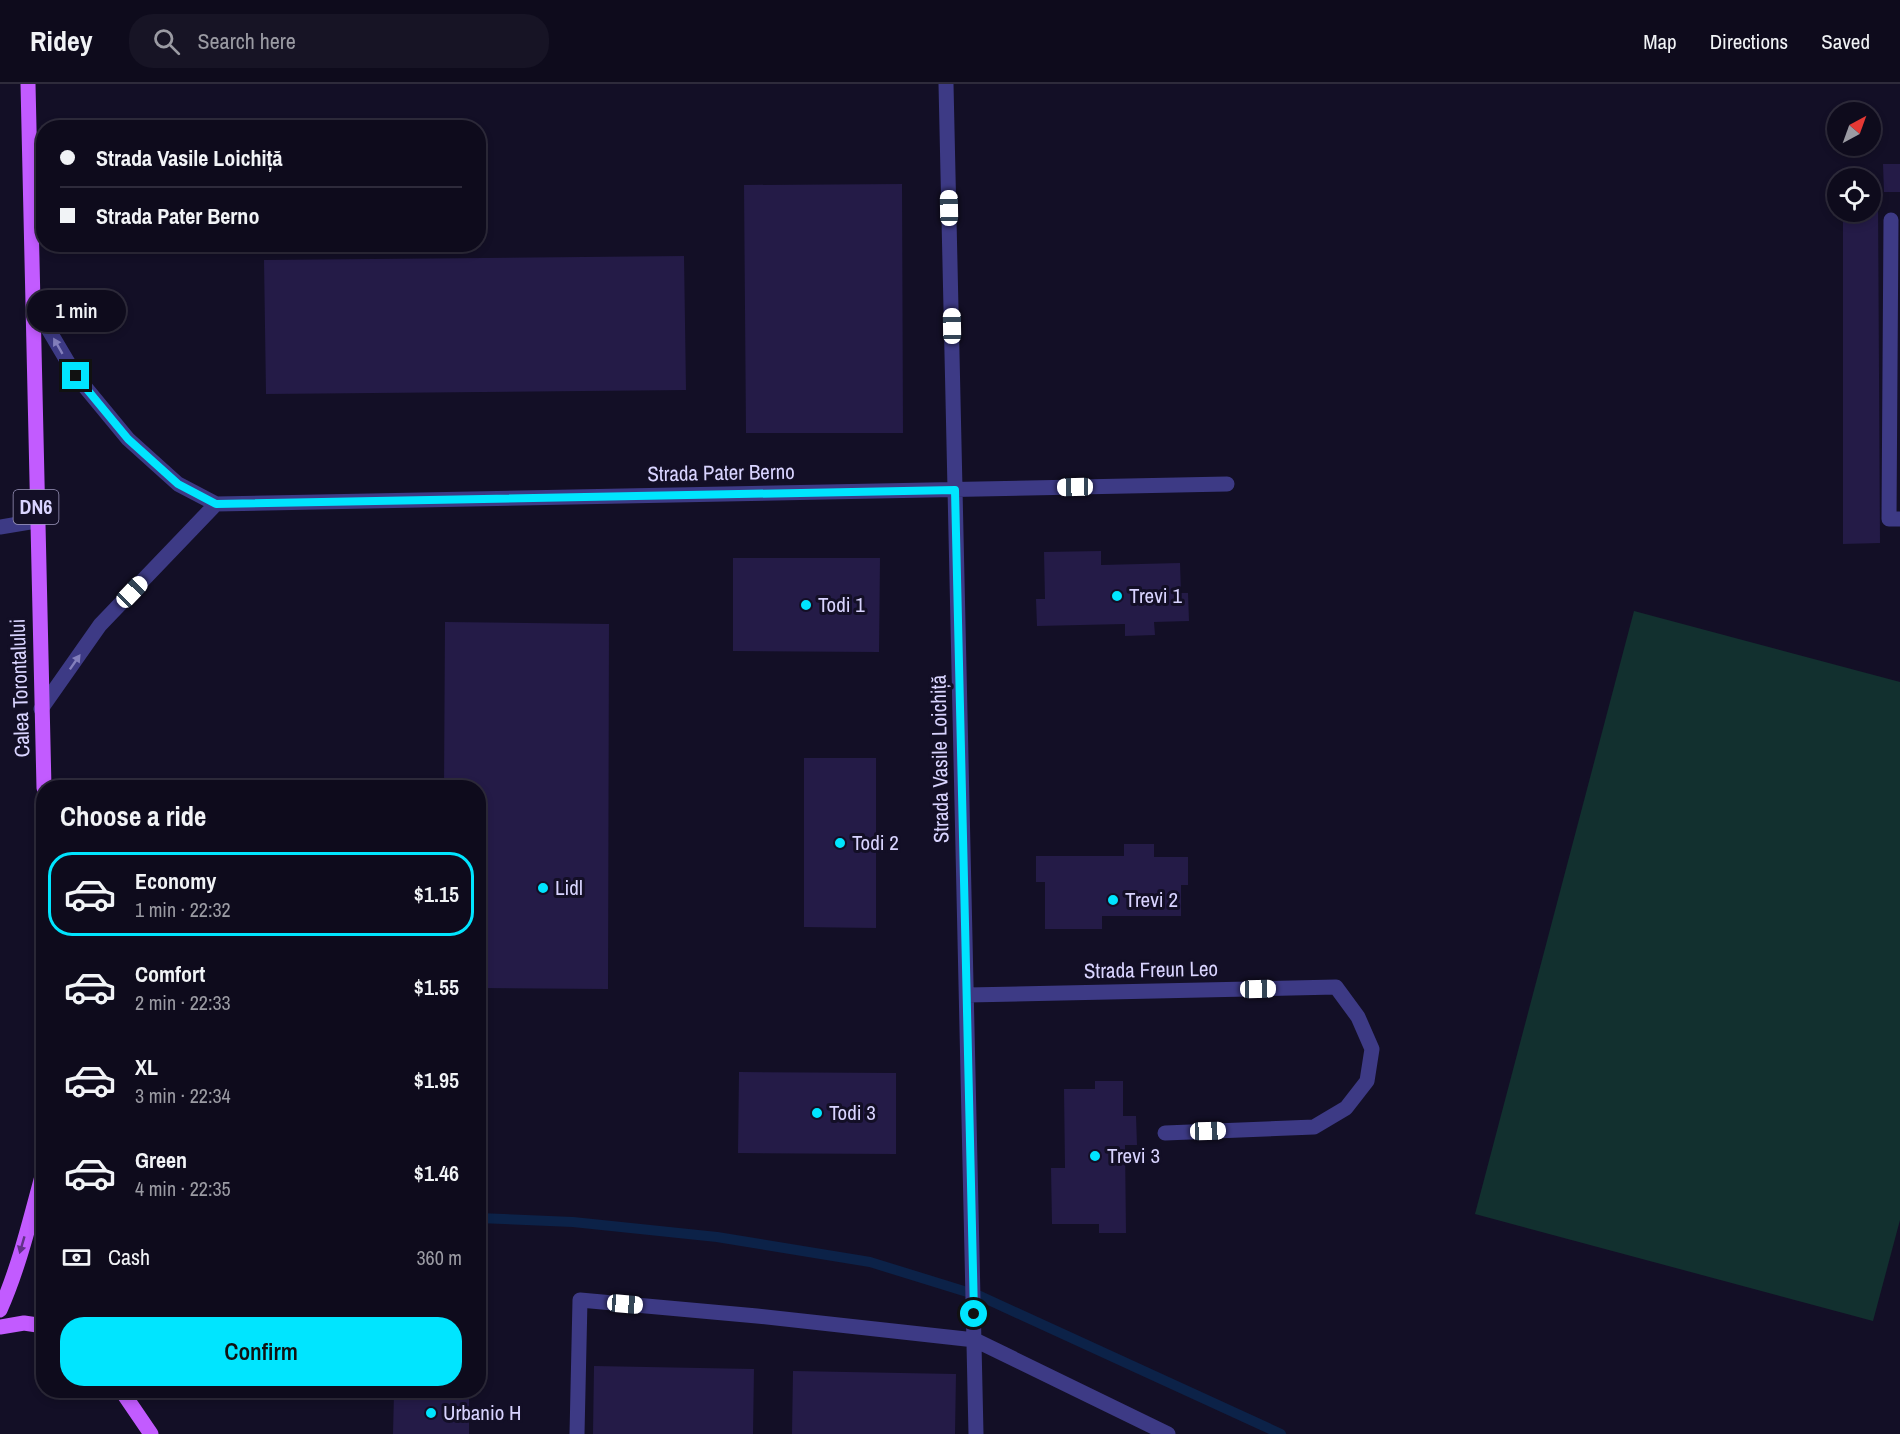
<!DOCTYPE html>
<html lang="en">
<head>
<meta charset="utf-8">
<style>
	:root { --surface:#0e0b1c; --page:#171425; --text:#f1f3f6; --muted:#9b9ba3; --line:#2e2b3b; --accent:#00e5ff }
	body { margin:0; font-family:"Archivo Narrow",sans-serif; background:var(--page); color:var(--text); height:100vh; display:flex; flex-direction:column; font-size:22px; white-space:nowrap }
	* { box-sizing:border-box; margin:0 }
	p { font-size:20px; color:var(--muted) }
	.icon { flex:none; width:33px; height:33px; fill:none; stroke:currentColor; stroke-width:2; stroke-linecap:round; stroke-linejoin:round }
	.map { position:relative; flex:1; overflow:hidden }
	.details { position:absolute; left:36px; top:696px; width:450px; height:618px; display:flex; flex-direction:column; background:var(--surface); border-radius:24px; box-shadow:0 3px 9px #0003,0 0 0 2px var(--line) }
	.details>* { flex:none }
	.guide { position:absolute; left:36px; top:36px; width:450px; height:132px; border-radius:24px; box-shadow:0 3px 9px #0003,0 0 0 2px var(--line); display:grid; align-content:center; height:132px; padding:0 24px; background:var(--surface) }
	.needle { width:39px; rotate:41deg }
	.fabs { position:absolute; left:1827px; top:18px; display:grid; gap:12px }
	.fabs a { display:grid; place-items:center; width:54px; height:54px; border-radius:50%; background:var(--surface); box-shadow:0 3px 9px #0003,0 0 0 2px var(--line); font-size:30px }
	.end { position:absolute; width:27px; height:27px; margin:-14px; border:8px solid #00e5ff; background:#111; box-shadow:0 0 0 3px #111 }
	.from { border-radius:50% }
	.bubble { position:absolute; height:42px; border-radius:21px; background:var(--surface); box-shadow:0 3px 9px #0003,0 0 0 2px var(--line); font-size:20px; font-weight:600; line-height:42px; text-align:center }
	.car { position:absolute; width:18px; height:36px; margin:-18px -9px; border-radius:8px; box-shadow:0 0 4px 2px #0007; background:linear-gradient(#fff 24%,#345 0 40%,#fff 0 76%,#345 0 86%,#fff 0) }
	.guide b { display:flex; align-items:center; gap:21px; height:57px; font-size:22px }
	.guide b+b { border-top:2px solid var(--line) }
	.guide i { width:15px; height:15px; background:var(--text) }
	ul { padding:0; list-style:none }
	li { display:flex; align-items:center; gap:18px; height:84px; margin:0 12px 9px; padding:0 12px; border:3px solid transparent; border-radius:24px }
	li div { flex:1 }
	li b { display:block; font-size:22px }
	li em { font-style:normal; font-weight:600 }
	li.on { border-color:var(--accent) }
	li>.icon { width:54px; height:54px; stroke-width:1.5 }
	h2 { padding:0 24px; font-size:27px; line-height:72px }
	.pay { display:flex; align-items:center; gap:15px; height:66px; padding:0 24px; font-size:22px }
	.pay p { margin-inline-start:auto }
	.primary-button { display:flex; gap:12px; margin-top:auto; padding:12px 24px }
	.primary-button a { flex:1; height:69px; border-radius:24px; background:var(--accent); color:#111; font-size:24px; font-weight:600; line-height:69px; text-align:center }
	header { display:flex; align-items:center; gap:36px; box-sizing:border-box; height:84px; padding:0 30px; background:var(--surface); border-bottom:2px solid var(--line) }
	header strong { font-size:28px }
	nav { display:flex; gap:33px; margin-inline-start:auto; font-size:21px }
	.search { width:420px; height:54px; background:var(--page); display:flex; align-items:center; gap:15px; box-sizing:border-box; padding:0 21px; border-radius:24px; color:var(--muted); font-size:22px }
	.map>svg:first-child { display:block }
	.green { fill:#12302f }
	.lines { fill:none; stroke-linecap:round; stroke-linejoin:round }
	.stream { stroke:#0c2248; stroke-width:10 }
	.building { fill:#241b47 }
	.minor { stroke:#3d3a85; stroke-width:15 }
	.major { stroke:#c25bff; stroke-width:15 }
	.oneway { fill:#837fbc }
	.oneway2 { fill:#623188 }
	.route { stroke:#00e5ff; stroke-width:8 }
	.poi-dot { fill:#00e5ff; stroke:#130f26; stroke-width:2 }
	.labels { text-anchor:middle; stroke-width:6; stroke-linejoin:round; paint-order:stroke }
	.shield { fill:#130f26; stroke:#9e99be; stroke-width:1.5 }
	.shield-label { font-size:20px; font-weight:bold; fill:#d9d4ff }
	.street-label { font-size:21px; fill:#d9d4ff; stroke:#130f26 }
	.poi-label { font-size:21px; fill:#d9d4ff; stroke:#130f26; text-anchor:start }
</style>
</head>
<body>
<header>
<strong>Ridey</strong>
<div class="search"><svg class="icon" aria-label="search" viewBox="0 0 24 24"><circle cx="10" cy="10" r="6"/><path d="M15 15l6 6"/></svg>Search here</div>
<nav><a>Map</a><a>Directions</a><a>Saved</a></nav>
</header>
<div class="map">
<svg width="1900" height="1350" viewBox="0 0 1900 1350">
	<rect width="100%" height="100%" fill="#130f26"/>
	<path class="green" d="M1634,527L1900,598V1136L1873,1237L1475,1130Z"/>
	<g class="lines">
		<path class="stream" d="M478,1134L573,1138L717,1153L870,1178L980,1212L1281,1350"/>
	</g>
	<path class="building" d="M1883,80H1900V108H1884Z
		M902,100L903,349H746L744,101Z
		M1878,117L1880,459L1843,460V128H1870V118Z
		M684,172L686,306L266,310L264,176Z
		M1101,467V481L1180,479L1181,509H1188L1189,537L1154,538L1155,551L1125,552V540L1037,542L1036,515H1045L1044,468Z
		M733,474H880L879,568L733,567Z
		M445,538L609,540L608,905L478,904V704H444Z
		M804,674H876V844L804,843Z
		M1124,760H1154V773H1188V801H1181V832H1102V845H1045V798H1036V772H1124Z
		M739,988L896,989V1070L738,1069Z
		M1095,997H1123V1032H1136L1137,1061H1125L1126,1149H1099V1140H1052L1051,1084H1065L1064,1005H1095Z
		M594,1282L754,1285L753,1350H593Z
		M793,1287L956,1290L955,1350H792Z
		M345,1306H469V1350H393L394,1309H345Z"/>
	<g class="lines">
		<path class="minor" d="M946,0L976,1350
			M1891,136L1889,435H1900
			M34,221L76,292L128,355L178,400L216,420L1227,400
			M0,443L36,437
			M41,625L100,541L216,420
			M967,911L1336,903L1358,933L1372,965L1367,997L1346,1024L1314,1043L1165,1049
			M577,1350L580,1216L757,1232L975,1256L1168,1350"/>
		<path class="major" d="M28,0L44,704
			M0,1226C20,1181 31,1132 44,1085
			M0,1243L24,1239L44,1242
			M121,1306L151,1350"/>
	</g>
	<defs><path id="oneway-solid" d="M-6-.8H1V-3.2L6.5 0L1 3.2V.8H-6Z" transform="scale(1.5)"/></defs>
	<g class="oneway">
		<use href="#oneway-solid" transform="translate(58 262) rotate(-120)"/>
		<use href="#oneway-solid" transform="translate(75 578) rotate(-55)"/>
	</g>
	<use class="oneway2" href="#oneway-solid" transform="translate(22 1161) rotate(106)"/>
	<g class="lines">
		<path class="route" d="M76,292L128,355L178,400L216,420L955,406L974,1230"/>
	</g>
	<g class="poi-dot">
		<circle cx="1117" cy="512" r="6"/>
		<circle cx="806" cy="521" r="6"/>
		<circle cx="840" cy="759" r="6"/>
		<circle cx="543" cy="804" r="6"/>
		<circle cx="1113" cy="816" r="6"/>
		<circle cx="817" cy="1029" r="6"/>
		<circle cx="1095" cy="1072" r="6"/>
		<circle cx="431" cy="1329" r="6"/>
	</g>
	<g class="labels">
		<rect class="shield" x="13.5" y="406" width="45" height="34" rx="4.5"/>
		<g class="shield-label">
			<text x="36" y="430">DN6</text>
		</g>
		<g class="street-label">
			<text transform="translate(721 389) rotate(-1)" y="7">Strada Pater Berno</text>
			<text transform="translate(20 604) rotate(-92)" y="7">Calea Torontalului</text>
			<text transform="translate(940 675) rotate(-91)" y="7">Strada Vasile Loichiță</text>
			<text transform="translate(1151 886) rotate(-1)" y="7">Strada Freun Leo</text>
		</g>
		<g class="poi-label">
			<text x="1129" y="519">Trevi 1</text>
			<text x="818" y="528">Todi 1</text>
			<text x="852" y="766">Todi 2</text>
			<text x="555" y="811">Lidl</text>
			<text x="1125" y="823">Trevi 2</text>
			<text x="829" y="1036">Todi 3</text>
			<text x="1107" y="1079">Trevi 3</text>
			<text x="443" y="1336">Urbanio H</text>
		</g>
	</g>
</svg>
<div class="fabs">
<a><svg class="needle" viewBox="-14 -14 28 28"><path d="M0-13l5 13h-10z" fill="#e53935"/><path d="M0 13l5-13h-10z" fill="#9b9ba3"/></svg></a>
<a><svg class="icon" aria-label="locate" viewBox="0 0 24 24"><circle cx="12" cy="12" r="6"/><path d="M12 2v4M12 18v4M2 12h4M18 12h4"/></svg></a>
</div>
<i class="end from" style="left:974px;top:1230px"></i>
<i class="end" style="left:76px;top:292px"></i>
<div class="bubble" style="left:27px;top:206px;width:99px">1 min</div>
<i class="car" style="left:949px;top:124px;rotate:359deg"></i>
<i class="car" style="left:952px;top:242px;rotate:359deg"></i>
<i class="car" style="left:1075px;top:403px;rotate:269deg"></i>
<i class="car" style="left:132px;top:508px;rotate:44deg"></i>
<i class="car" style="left:1258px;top:905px;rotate:89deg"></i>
<i class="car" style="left:1208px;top:1047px;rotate:88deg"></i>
<i class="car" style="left:625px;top:1220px;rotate:95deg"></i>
<div class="guide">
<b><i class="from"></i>Strada Vasile Loichiță</b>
<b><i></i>Strada Pater Berno</b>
</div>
<section class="details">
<h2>Choose a ride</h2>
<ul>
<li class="on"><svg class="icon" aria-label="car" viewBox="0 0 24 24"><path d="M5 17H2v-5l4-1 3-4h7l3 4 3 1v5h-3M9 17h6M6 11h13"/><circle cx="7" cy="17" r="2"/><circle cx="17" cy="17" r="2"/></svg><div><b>Economy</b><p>1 min · 22:32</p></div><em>$1.15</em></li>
<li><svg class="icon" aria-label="car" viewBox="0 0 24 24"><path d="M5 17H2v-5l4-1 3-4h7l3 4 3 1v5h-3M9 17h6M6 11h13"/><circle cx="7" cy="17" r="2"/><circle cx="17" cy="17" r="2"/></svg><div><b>Comfort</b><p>2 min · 22:33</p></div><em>$1.55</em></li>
<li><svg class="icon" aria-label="car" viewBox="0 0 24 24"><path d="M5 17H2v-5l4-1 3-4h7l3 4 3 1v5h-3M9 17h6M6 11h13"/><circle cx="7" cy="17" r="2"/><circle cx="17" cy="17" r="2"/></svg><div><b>XL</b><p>3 min · 22:34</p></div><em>$1.95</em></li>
<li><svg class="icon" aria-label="car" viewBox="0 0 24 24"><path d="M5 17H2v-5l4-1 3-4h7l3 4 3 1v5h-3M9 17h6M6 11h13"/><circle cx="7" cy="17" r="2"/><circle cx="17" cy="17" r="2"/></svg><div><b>Green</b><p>4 min · 22:35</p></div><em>$1.46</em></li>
</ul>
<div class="pay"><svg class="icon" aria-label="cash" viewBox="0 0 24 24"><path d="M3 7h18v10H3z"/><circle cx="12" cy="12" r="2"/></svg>Cash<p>360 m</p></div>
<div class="primary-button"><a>Confirm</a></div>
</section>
</div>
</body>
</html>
